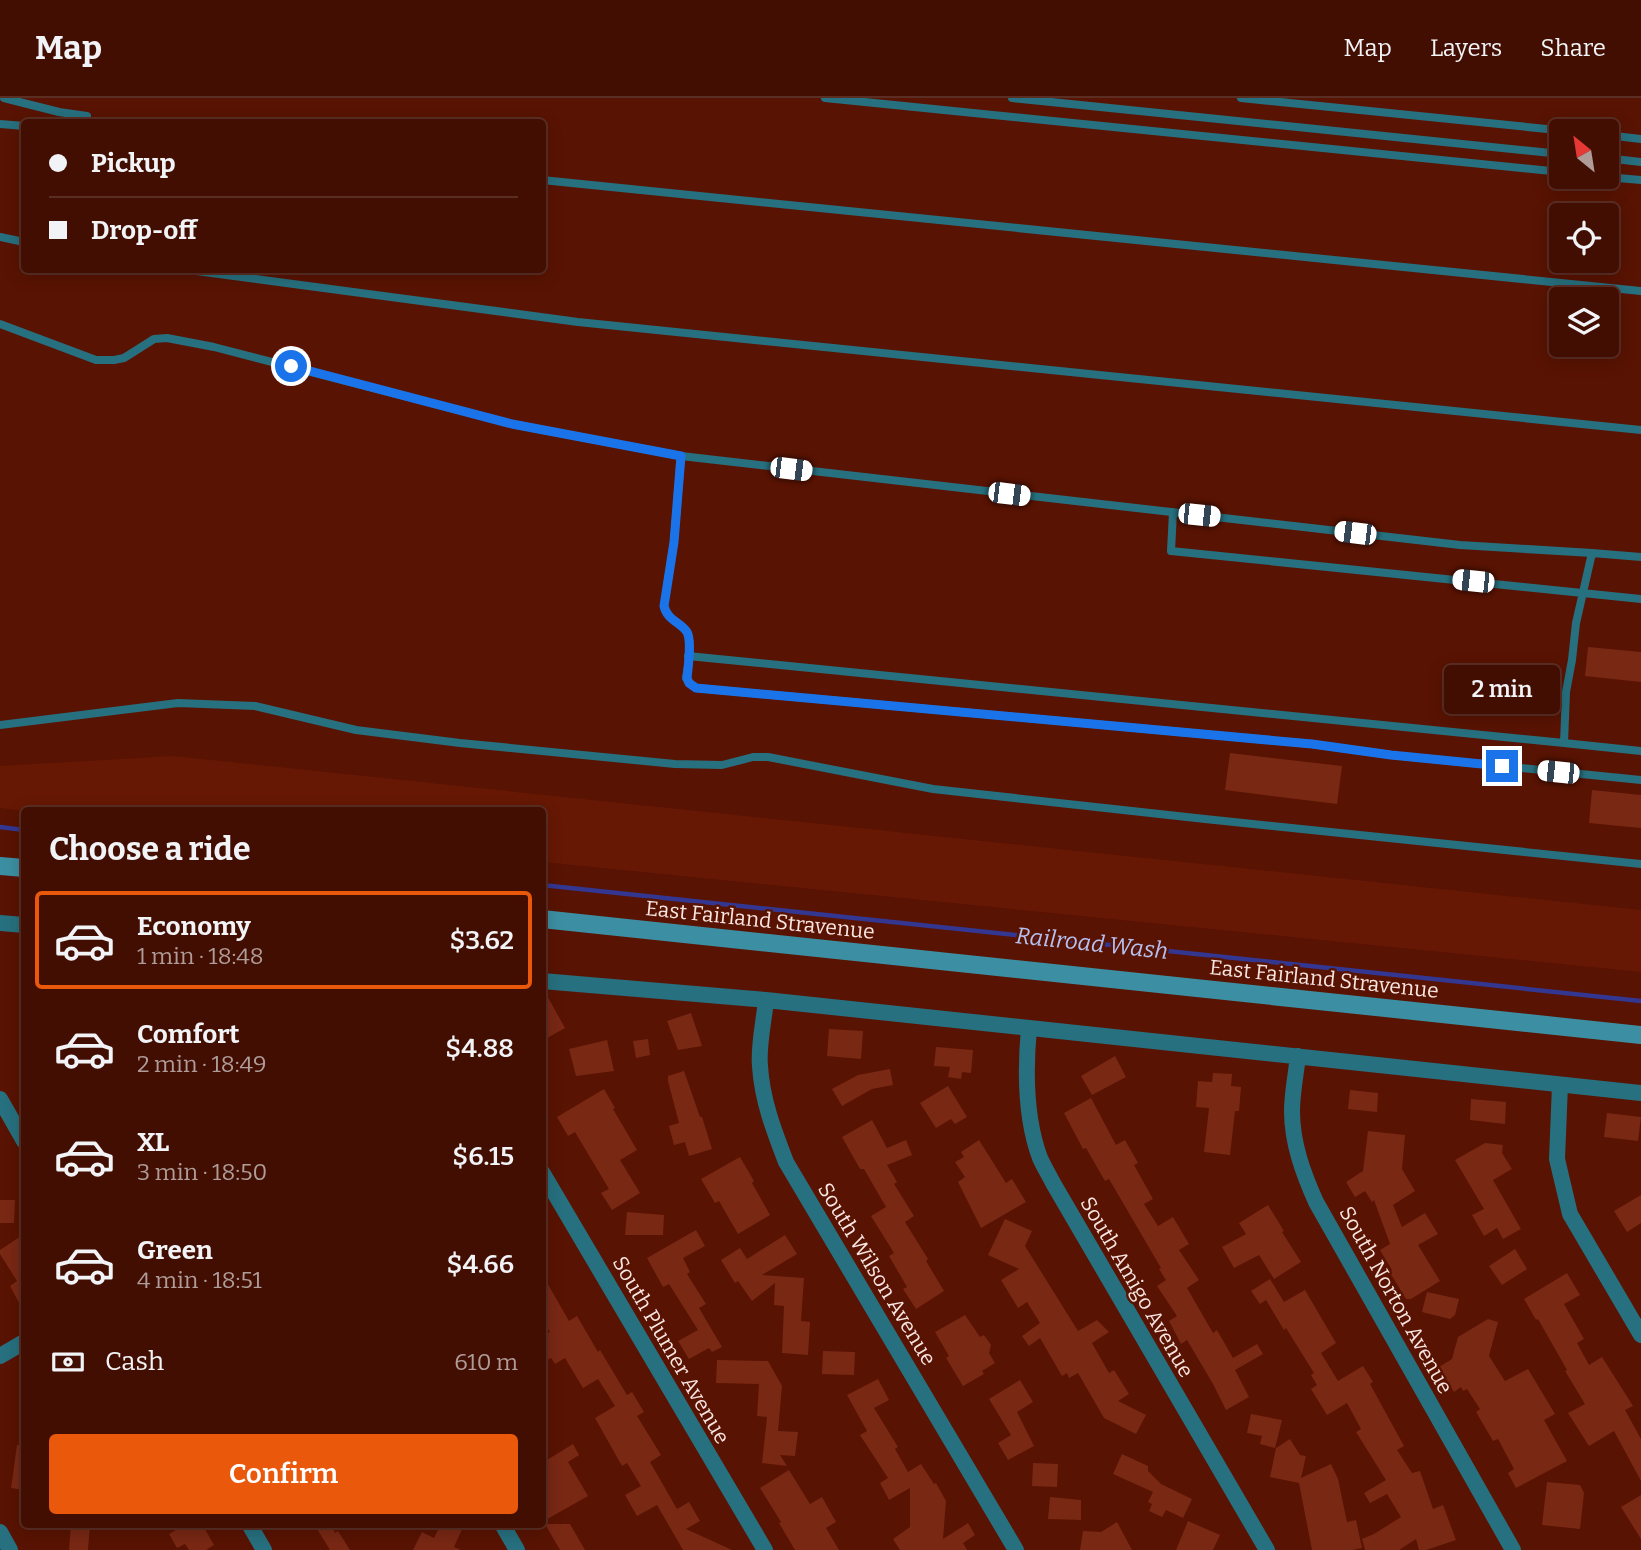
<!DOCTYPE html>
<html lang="en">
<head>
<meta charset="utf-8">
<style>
	:root { --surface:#430e02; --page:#4d1c11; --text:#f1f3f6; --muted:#af9c99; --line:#5b2e24; --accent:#ea580c }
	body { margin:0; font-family:Bitter,serif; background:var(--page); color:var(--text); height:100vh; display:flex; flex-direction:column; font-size:26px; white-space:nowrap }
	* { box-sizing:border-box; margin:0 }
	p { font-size:23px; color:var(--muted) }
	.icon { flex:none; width:38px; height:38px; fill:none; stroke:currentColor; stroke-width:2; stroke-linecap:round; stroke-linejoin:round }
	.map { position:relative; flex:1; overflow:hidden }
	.side { position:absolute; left:21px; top:709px; width:525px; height:721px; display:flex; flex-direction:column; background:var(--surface); border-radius:7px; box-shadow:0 4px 18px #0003,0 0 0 2px var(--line) }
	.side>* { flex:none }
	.banner { position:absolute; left:21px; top:21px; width:525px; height:154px; border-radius:7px; box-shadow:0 4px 18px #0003,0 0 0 2px var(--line); display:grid; align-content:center; height:154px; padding:0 28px; background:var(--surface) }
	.needle { width:46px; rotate:330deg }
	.tools { position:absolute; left:1549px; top:21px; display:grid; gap:14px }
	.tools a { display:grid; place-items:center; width:70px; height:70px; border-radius:7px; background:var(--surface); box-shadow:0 4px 18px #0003,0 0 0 2px var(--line); font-size:35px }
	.end { position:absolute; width:32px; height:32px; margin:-16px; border:9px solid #1a73e8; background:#fff; box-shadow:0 0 0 4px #fff }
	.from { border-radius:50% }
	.bubble { position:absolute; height:49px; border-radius:7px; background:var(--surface); box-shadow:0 4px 18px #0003,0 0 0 2px var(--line); font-size:23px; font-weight:600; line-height:49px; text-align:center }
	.car { position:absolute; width:21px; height:42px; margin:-21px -10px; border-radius:9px; box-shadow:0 0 5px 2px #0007; background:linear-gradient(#fff 24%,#345 0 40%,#fff 0 76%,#345 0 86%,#fff 0) }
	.banner b { display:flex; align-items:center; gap:24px; height:66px; font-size:26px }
	.banner b+b { border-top:2px solid var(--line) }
	.banner i { width:18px; height:18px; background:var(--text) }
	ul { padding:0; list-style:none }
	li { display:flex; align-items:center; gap:21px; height:98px; margin:0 14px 10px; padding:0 14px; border:4px solid transparent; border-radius:7px }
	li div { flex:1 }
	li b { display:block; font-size:26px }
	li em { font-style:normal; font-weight:600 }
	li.on { border-color:var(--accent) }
	li>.icon { width:63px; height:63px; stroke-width:1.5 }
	h2 { padding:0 28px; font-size:32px; line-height:84px }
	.pay { display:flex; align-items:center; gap:18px; height:77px; padding:0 28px; font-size:26px }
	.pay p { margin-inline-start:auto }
	.primary-button { display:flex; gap:14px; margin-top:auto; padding:14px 28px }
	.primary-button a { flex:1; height:80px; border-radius:7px; background:var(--accent); color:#fff; font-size:28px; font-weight:600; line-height:80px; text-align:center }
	header { display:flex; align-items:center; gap:42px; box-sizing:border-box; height:98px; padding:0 35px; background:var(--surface); border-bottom:2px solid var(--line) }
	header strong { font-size:33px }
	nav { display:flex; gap:38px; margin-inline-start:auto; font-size:24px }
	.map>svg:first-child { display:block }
	.built { fill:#661804 }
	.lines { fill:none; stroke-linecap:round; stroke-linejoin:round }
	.stream { stroke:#333792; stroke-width:4.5 }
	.building { fill:#792814 }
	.lane { stroke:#27707f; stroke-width:8 }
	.street { stroke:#27707f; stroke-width:16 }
	.secondary { stroke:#3c8fa2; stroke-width:18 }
	.route { stroke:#1a73e8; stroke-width:9 }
	.labels { text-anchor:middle; stroke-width:5; stroke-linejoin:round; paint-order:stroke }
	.street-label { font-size:21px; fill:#f9e6e2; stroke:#591302 }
	.water-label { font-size:23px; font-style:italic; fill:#b6c1f2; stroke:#591302 }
</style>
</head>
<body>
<header>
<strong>Map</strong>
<nav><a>Map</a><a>Layers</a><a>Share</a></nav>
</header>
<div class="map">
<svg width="1641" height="1452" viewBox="0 0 1641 1452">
	<rect width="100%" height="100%" fill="#591302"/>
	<path class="built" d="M173,658L1641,812V874L543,764L542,712L24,713L0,710V668Z"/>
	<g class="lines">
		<path class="stream" d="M0,729L24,732
			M542,787L1641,903"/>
	</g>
	<path class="building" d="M1588,549L1641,554V584L1585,578Z
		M1230,655L1342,668L1337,706L1225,692Z
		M1592,692L1641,697V730L1589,725Z
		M542,894H545L565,930L542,943Z
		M691,915L702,948L678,952L667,923Z
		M829,931L863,933L861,961L827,958Z
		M648,941L650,957L636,960L633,943Z
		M607,942L614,973L576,978L569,951Z
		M936,949L973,952L971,975L962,974L961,981L948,979L950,969L934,968Z
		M1115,958L1126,979L1092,997L1081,978Z
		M890,971L893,987L872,991L842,1008L832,991L858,977Z
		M684,973L700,1019H702L712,1051L689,1058L685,1044L674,1047L669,1028L679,1025L668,983V978Z
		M1213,975L1232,976L1231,988L1241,989L1239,1013H1235L1230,1057L1204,1054L1209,1010L1196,1009L1198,983L1212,984Z
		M948,988L967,1019L955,1026L951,1021L936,1030L920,1005Z
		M604,991L615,1010L613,1011L637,1052L620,1062L640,1095L612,1112L601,1095L609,1091L575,1034L568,1038L557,1019Z
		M1350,992L1378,995L1377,1014L1348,1011Z
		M1091,1000L1116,1047L1125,1042L1138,1065L1134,1067L1153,1101L1144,1106L1158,1128L1173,1119L1189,1146L1179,1152L1199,1182L1187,1190L1213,1235L1217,1232L1233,1260L1257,1246L1263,1256L1235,1272L1249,1299L1226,1312L1213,1286L1187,1242L1181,1246L1169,1223L1177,1218L1157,1188L1166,1182L1159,1171L1161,1170L1109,1081L1105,1083L1086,1050L1083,1051L1064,1015Z
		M1471,1001L1506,1004L1505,1026L1470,1022Z
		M1607,1015L1641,1019L1638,1043L1604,1039Z
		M872,1022L887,1050L906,1042L912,1057L887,1067L897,1084L894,1086L914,1118L905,1124L928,1161L926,1163L944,1193L916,1211L903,1191L907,1189L889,1158L894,1155L871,1118L886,1109L864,1071H860L842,1039Z
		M1368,1033L1405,1037L1402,1071L1415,1093L1393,1107L1402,1129L1425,1115L1438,1136L1418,1147L1440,1183L1411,1201H1406L1389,1173L1392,1172L1380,1152L1390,1146L1374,1102L1372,1104L1365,1093L1355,1099L1346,1084L1363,1073Z
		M979,1042L1006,1085L1012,1081L1026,1104L981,1130L958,1084L965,1079L955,1064L964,1059L961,1054Z
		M1485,1045L1503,1047L1502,1055L1512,1071L1493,1082L1521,1131L1503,1141L1497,1130L1484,1138L1472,1117L1484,1111L1455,1062Z
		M740,1059L754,1083L752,1085L770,1117L738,1136L719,1103L715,1105L701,1081Z
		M1641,1097V1125L1627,1134L1614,1113Z
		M0,1102H15L14,1125H0Z
		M1268,1107L1284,1133L1282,1134L1301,1164L1274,1181L1259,1157L1234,1170L1222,1149L1246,1136L1239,1125Z
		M627,1114L664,1117L663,1137H625Z
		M1005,1121L1032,1133L1025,1148L1078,1233L1097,1222L1109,1234L1092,1245L1109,1275L1114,1272L1129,1296L1118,1303L1146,1317L1136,1336L1104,1320L1078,1275L1069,1280L1067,1275L1062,1278L1040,1240L1029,1248L1022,1238L1040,1225L1027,1204L1018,1210L1001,1182L1019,1171L988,1157Z
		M696,1132L705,1148L683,1160L690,1174L687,1176L706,1206L699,1210L722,1249L712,1254L709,1250L689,1261L678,1243L698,1232L669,1186L663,1189L647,1160Z
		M24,1136V1214L10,1188L17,1183L0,1156V1152Z
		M785,1137L797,1156L762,1177L804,1180L801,1223L810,1224L808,1257L782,1255L784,1208L774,1207L775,1185L752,1203L738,1183L735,1185L721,1162L740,1150L747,1161Z
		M1515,1151L1527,1171L1502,1187L1489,1168Z
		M1567,1175L1580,1197L1564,1206L1584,1241L1577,1245L1589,1267L1602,1259L1633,1308L1625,1312L1641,1341V1383L1614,1333L1589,1348L1568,1315L1585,1306L1565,1273L1567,1272L1538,1221L1536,1222L1524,1201Z
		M542,1176L569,1223L577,1218L598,1254L600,1252L627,1297L632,1294L644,1314L637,1318L661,1357L650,1364L677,1411L689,1404L700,1423L686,1431L732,1452H683L657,1407L637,1418L625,1397L641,1388L627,1365L622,1368L595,1320L615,1308L598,1281L583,1290L565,1260L555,1266L551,1260L542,1265V1238L550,1234L542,1221Z
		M1270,1181L1284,1204L1305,1192L1336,1245L1321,1255L1338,1283L1363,1268L1373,1284L1370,1286L1404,1348L1397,1352L1412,1375L1420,1373L1433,1411L1443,1407L1456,1442L1426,1452H1419L1416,1441L1399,1452H1365L1362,1441L1374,1436L1401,1419L1387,1396L1370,1405L1364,1395L1386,1382L1356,1334L1361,1331L1347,1305L1327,1317L1311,1291L1317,1287L1311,1277L1314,1275L1286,1230L1284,1232L1266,1202L1260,1206L1251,1193Z
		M1427,1194L1459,1201L1455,1217L1450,1221L1422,1214Z
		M965,1217L980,1239L984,1237L991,1247L989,1255L995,1265L982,1273L984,1276L963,1288L946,1260L949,1258L935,1234Z
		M1488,1221L1498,1224L1489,1258L1505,1283L1528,1271L1555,1316L1544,1322L1567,1363L1516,1390L1508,1375L1514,1371L1498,1341L1493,1343L1476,1314L1480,1311L1467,1291L1463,1293L1461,1289L1454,1294L1439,1269L1452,1261L1458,1239Z
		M823,1253L855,1254L854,1277L822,1276Z
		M717,1262L768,1263L782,1288L778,1333L798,1334L795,1358L780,1357L787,1368L762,1365L767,1319L757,1318L759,1286L716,1285Z
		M878,1281L889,1302L874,1310L898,1349L895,1351L908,1374L921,1366L934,1386L936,1385L946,1403L943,1441L968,1425L975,1437L963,1445L967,1452H900L893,1441L910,1429V1390L889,1402L880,1385L888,1380L860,1337L867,1333L847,1297Z
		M1020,1282L1033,1304L1017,1314L1034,1348L1008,1362L998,1345L1011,1337L989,1301Z
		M1251,1316L1282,1322L1275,1350L1260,1346L1262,1338L1247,1335Z
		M1290,1341L1300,1357L1306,1358L1301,1380L1331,1366L1338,1381L1347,1424L1356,1422L1362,1450L1352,1452H1312L1299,1385L1270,1379L1276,1350Z
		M573,1346L579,1357L568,1364L588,1398L542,1424V1365Z
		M17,1347H24V1392L11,1390Z
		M1122,1356L1148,1368V1373L1161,1386L1192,1401L1183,1420L1166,1412L1162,1419L1149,1413L1152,1406L1148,1404L1153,1394L1113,1376Z
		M1033,1365L1058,1366L1057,1389L1032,1388Z
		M789,1372L810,1406L822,1399L836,1424L826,1430L839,1452H795L779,1425L781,1424L760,1390Z
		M1547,1384L1580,1387L1584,1395L1580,1431L1542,1427Z
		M1641,1397V1441L1621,1409Z
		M1050,1399L1081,1402V1422L1048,1421Z
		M1188,1423L1220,1437L1213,1452H1176Z
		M1117,1424L1132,1452H1080L1083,1433L1101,1434Z
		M71,1426H90L88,1452H69Z
		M186,1426H202L214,1447L206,1452H189L185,1446L177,1450L169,1436Z
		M314,1426H330L335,1435L338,1433L350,1452H330Z
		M441,1426H456L463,1429L454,1449L461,1452H413L422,1434L434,1440Z
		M545,1426H570L585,1452H560Z"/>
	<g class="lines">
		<path class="lane" d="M4,0L59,14L87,18L86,24
			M825,0L1561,74
			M1012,0L1561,56
			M1241,0L1567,33
			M0,26L24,28
			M1606,37L1641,41
			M1606,60L1641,64
			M1606,79L1641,82
			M542,82L1641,193
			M0,139L24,144
			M189,172L578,224L1641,332
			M0,226L96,262H114L124,260L154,241L167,240L214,249L512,326L681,358L674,444L664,508C667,522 680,524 687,534C692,542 688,570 686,580L689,585L696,590L1312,646L1391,657L1641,682
			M681,358L1460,447L1592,455L1576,525L1572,562L1566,594L1564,645L688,558
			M1173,414L1171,453L1641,501
			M1592,455L1641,459
			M0,627L178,605L255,608L356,632L460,645L675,666L722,667L753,659H768L933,691L1205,721L1641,766
			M1564,645L1641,653"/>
		<path class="street" d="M0,825L24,827
			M542,883L766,902L1641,995
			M766,902C764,923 758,948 760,968C762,1002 774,1033 786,1064L1016,1452
			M1029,930C1025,973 1025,1020 1040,1060C1044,1069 1049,1077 1053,1085L1267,1452
			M1298,958C1296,976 1292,995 1292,1013C1292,1045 1303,1075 1316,1104L1513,1452
			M1560,987L1557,1061L1570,1116L1641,1237
			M0,1001L24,1043
			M542,1074L765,1452
			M0,1258L24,1244
			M249,1426L264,1452
			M502,1426L517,1452
			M0,1434L10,1452"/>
		<path class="secondary" d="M0,768L24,770
			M542,821L1641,937"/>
	</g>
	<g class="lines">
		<path class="route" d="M291,268L512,326L681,358L674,444L664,508C667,522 680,524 687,534C692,543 688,570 687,580L689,585L696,590L1312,646L1391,657L1502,668"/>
	</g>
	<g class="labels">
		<g class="street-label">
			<text transform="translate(760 822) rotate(6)" y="7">East Fairland Stravenue</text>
			<text transform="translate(1324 881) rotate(6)" y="7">East Fairland Stravenue</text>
			<text transform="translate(877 1176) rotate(59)" y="7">South Wilson Avenue</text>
			<text transform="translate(1137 1189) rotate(60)" y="7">South Amigo Avenue</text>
			<text transform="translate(1396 1202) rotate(61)" y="7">South Norton Avenue</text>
			<text transform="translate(671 1252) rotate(60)" y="7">South Plumer Avenue</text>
		</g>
		<g class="water-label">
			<text transform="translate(1092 845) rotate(6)" y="8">Railroad Wash</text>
		</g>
	</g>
</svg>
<div class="tools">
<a><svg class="needle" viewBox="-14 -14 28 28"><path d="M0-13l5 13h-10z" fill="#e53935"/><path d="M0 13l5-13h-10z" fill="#af9c99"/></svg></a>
<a><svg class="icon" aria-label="locate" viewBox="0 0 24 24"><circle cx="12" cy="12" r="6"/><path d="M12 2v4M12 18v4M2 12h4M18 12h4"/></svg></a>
<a><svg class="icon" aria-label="layers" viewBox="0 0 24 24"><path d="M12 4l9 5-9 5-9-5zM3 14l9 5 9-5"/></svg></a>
</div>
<i class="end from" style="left:291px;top:268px"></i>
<i class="end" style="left:1502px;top:668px"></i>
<div class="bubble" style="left:1444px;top:567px;width:116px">2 min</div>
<i class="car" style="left:791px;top:371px;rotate:97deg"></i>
<i class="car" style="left:1009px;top:396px;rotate:97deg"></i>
<i class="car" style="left:1199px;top:417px;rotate:96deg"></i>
<i class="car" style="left:1355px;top:435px;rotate:277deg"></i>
<i class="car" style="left:1473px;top:483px;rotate:276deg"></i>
<i class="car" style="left:1558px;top:674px;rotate:276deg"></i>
<div class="banner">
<b><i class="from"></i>Pickup</b>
<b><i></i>Drop-off</b>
</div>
<section class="side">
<h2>Choose a ride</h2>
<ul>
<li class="on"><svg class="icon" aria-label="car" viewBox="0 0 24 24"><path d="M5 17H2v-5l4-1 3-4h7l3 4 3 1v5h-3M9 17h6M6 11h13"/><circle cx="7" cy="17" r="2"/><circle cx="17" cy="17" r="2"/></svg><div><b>Economy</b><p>1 min · 18:48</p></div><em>$3.62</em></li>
<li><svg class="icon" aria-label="car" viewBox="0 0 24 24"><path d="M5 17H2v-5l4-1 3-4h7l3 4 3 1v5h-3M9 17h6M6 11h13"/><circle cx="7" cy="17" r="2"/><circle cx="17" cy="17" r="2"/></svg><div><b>Comfort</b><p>2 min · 18:49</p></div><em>$4.88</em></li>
<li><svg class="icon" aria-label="car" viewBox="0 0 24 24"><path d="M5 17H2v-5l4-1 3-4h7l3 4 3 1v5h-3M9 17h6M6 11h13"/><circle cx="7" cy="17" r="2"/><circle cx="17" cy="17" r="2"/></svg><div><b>XL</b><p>3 min · 18:50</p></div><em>$6.15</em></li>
<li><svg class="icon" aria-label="car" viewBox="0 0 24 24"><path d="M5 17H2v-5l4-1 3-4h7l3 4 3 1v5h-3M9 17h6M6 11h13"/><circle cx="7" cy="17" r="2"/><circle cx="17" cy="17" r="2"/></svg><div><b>Green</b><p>4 min · 18:51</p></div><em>$4.66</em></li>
</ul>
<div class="pay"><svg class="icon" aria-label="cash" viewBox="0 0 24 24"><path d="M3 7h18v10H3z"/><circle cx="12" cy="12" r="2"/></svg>Cash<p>610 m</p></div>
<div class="primary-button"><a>Confirm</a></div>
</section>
</div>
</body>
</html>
